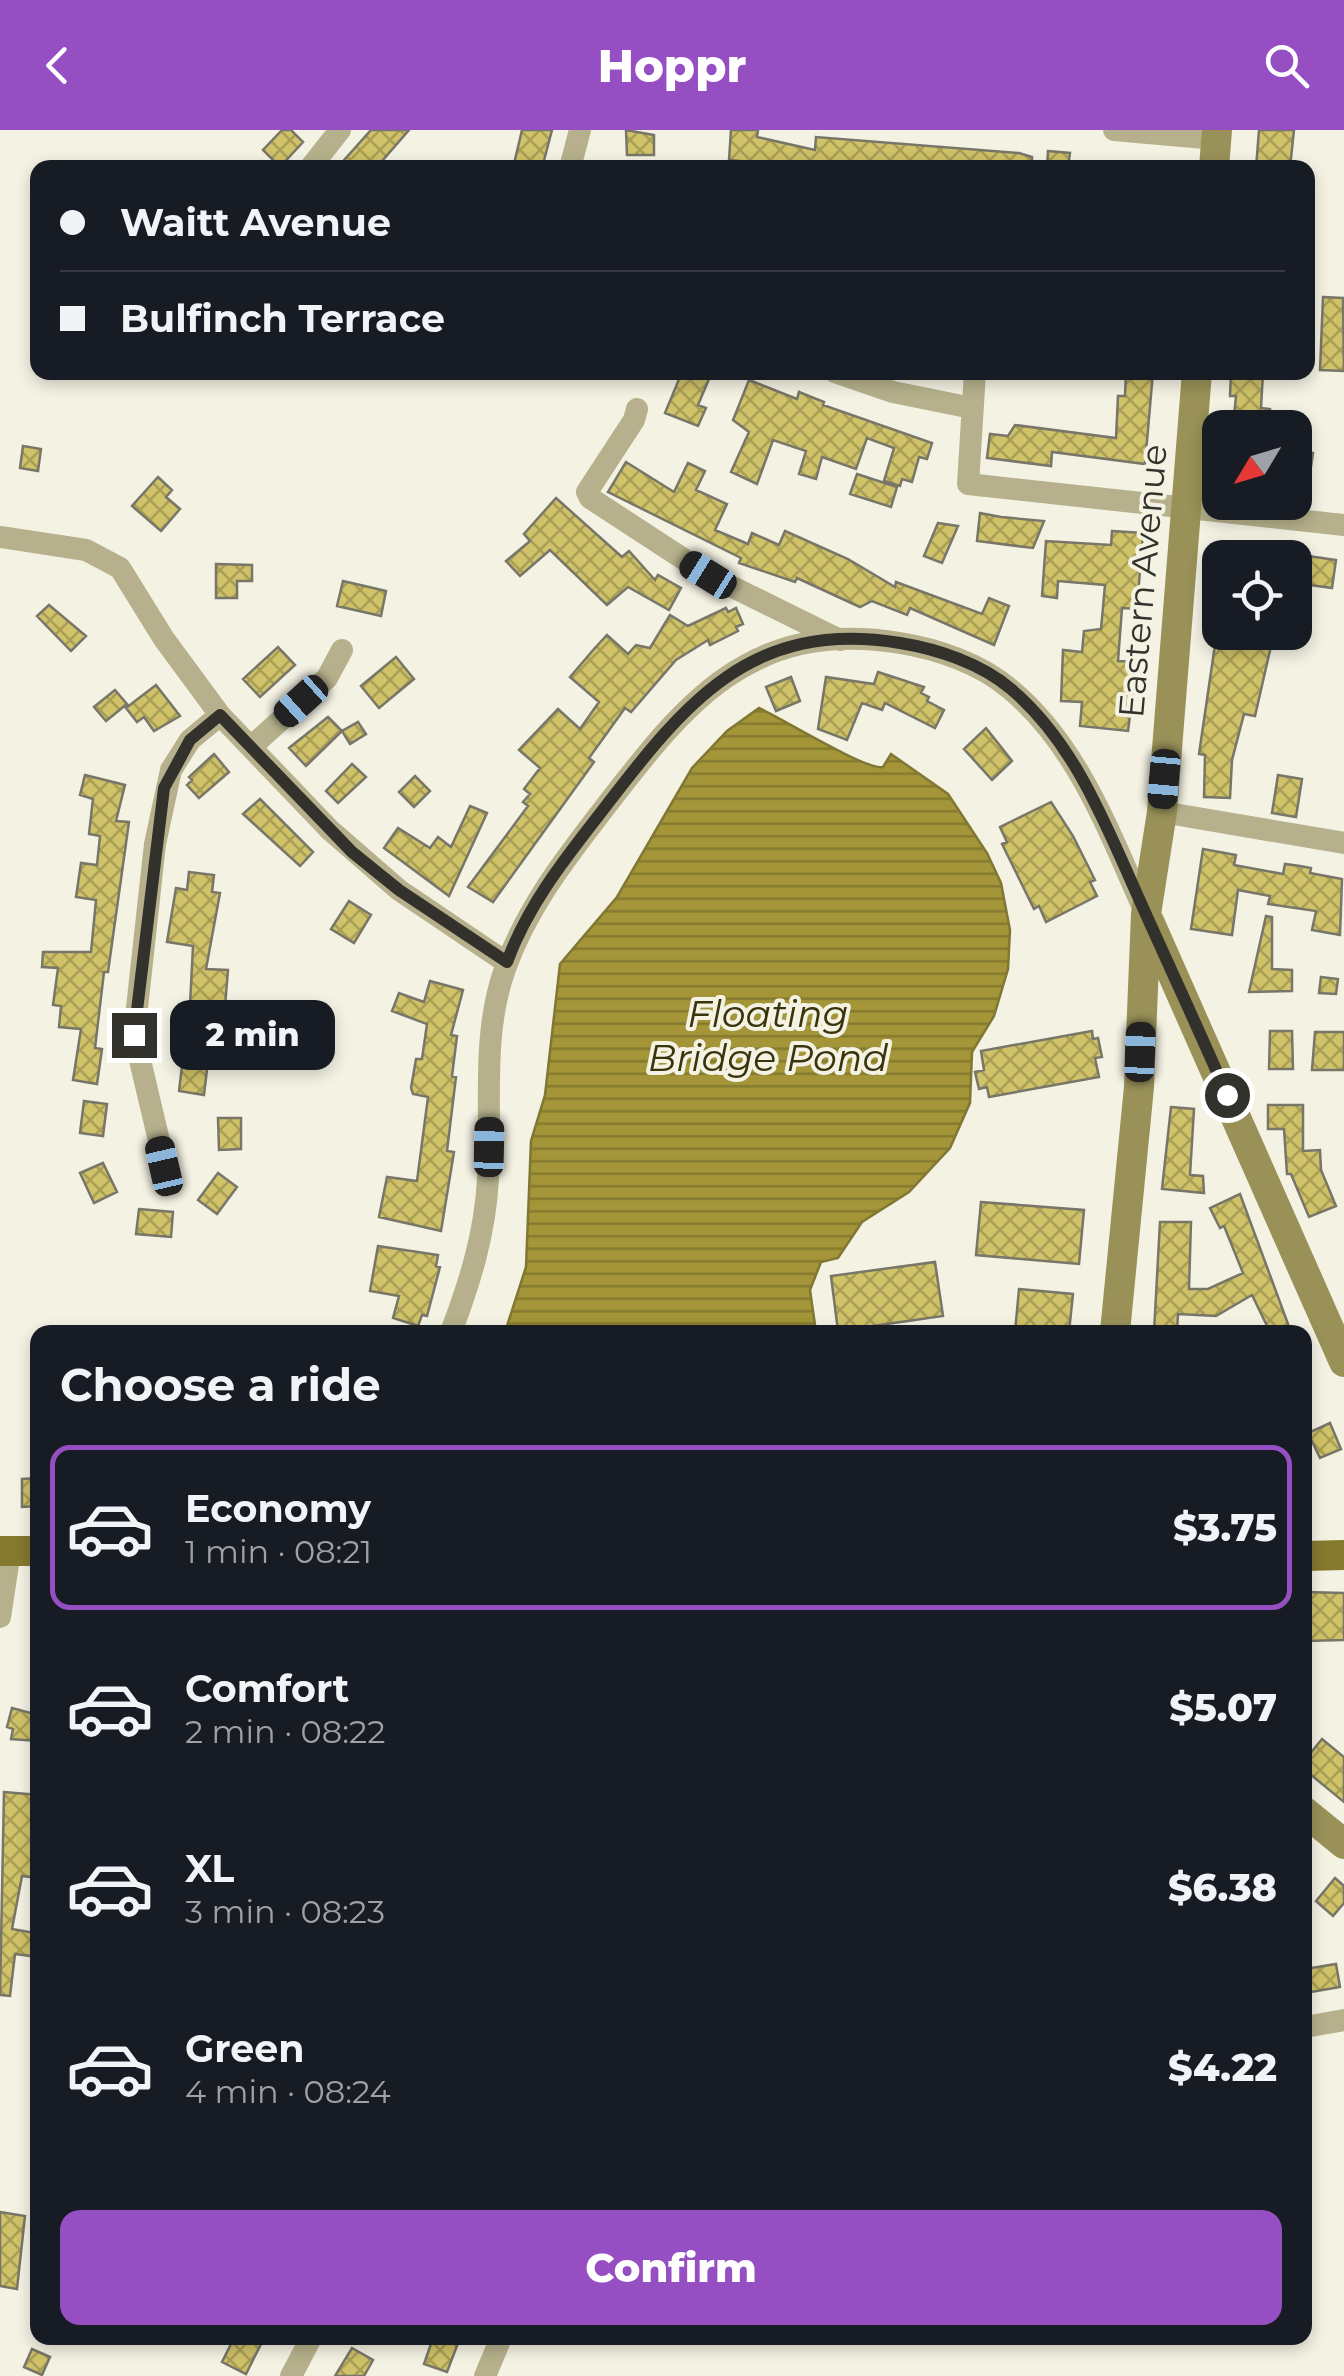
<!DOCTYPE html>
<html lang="en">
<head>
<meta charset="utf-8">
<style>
	:root { --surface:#171b24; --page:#242831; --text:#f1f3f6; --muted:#9ea1a6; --line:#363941; --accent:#964fc2 }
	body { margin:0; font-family:Montserrat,sans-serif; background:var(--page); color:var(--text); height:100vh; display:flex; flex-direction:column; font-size:38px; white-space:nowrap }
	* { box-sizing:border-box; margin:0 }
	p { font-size:32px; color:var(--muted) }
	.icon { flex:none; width:55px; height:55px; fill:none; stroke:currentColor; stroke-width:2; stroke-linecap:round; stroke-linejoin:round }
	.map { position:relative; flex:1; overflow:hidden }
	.panel { position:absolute; left:30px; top:1195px; width:1282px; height:1020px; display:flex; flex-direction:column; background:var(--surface); border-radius:20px; box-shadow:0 5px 15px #0003 }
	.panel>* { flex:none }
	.banner { position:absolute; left:30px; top:30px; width:1285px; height:220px; border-radius:20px; box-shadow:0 5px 15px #0003; display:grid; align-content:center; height:220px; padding:0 30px; background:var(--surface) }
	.needle { width:65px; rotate:232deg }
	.controls { position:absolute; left:1202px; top:280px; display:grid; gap:20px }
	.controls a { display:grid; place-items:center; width:110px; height:110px; border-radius:20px; background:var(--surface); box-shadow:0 5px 15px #0003; font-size:50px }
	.end { position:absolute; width:45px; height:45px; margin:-22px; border:12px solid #32312c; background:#fff; box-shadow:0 0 0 5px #fff }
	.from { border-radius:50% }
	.bubble { position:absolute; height:70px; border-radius:20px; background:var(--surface); box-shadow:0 5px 15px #0003; font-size:32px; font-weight:800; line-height:70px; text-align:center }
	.car { position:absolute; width:30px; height:60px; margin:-30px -15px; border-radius:12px; box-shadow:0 0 8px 2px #0007; background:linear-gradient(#222 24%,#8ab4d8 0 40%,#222 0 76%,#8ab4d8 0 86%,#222 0) }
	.banner b { display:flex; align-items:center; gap:35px; height:95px; font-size:38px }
	.banner b+b { border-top:2px solid var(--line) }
	.banner i { width:25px; height:25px; background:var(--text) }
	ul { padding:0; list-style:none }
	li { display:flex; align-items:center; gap:30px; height:165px; margin:0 20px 15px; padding:0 10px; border:5px solid transparent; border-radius:20px }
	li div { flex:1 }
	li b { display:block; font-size:38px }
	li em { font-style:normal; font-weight:800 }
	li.on { border-color:var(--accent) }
	li>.icon { width:90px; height:90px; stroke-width:1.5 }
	h2 { padding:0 30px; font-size:45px; line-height:120px }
	.action { display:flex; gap:20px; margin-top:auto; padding:20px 30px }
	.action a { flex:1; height:115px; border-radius:20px; background:var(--accent); color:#fff; font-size:40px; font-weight:800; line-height:115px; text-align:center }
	header { display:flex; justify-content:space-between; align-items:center; height:130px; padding:0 30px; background:var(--accent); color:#fff; font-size:45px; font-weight:800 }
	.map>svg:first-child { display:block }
	.water { fill:url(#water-rules); stroke:#817734; stroke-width:2.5 }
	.building { fill:url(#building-cross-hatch); stroke:#787669; stroke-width:2.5 }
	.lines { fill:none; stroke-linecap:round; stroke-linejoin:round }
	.street { stroke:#b6b18c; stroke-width:22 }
	.secondary { stroke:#999158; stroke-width:30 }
	.primary { stroke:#85792e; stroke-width:30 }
	.route { stroke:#32312c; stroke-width:12 }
	.labels { text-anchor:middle; stroke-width:8; stroke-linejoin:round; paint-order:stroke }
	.street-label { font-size:35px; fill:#32312c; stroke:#f4f2e3 }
	.water-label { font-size:38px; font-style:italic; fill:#3a340c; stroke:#f4f2e3 }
</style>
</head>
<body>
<header><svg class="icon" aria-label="back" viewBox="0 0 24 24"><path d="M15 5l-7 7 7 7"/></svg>Hoppr<svg class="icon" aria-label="search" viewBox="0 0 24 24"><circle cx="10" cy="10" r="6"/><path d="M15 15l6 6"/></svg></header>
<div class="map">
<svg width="1344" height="2246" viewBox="0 0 1344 2246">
	<defs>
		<pattern id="water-rules" width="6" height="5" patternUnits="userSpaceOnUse" patternTransform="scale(2.5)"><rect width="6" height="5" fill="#a39538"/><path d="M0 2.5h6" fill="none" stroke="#857a2f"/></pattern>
		<pattern id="building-cross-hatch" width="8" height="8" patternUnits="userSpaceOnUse" patternTransform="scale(2.5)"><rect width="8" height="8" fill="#d0c268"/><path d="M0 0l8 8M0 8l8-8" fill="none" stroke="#a99e56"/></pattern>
	</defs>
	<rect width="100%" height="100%" fill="#f4f2e3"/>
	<path class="water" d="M759,578C779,587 869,642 883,637L891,624L948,664L987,723L1001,753L1010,800L1008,839L994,886L972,922L970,973L950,1018L909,1062L862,1092L838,1128L821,1132L810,1160L816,1202H505L526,1137L531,1011L545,965L560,834L617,767L692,638L727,601Z"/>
	<path class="building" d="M282,0H291L303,12L280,37L263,20Z
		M371,0H409L376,38H337Z
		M522,0H552L542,38H513Z
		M626,0L654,5V25H627Z
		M731,0H758L757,7L815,20L816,7L1019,23L1032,27V38H772L773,34L729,30Z
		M1259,0H1294L1290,38H1256Z
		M1048,21L1070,23L1068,38H1047Z
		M1323,167L1343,168L1344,241L1320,240Z
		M682,242H712L698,275L706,278L698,296L665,283Z
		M1126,242H1153L1145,334L1052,322L1051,336L987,328L990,304L1008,306L1015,295L1116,308L1118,266H1125Z
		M1231,242L1263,243L1261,278L1270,279L1268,298H1233L1236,266H1230Z
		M749,250L797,269L799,262L824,272L823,275L932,313L927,329L919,327L912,352L902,349L900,356L884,351L894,318L867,308L856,339L822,327L816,349L799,344L806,321L773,310L757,354L731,342L749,302L733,290Z
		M23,316L41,319L38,341L20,338Z
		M1297,320L1313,323L1310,343L1295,341Z
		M626,332L674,362L688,333L705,341L696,360L727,374L715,400L748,414L752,403L779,415L785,401L848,429L895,457L896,452L982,484L989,468L1009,476L994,515L910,478L907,485L872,471L860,477L797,448L795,452L739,433L741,428L608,362Z
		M857,344L897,357L891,377L850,364Z
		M158,347L172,360L166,367L180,379L161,401L132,376Z
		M556,368L622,427L629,421L655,450L658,445L681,458L669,480L628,457L607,475L550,420L520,446L506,431L530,411L524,404Z
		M980,383L1001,387L1044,391L1033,418L977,411Z
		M938,393L958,396L942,433L924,426Z
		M1112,401L1143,403L1137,479L1122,478L1118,531L1137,532L1128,601L1080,596L1082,572L1061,571L1063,520L1082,522L1084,501L1101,499L1105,455L1058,451L1057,468L1042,466L1046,411L1111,415Z
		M1295,424L1336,430L1332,458L1295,453Z
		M216,434L252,435V451H237V468H216Z
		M343,451L386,461L381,486L337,476Z
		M49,475L86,506L71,521L37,486Z
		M726,478L728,482L736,478L743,494L736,497L738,501L710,515L708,510L676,530L631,582L625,578L589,628L594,632L493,772L468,757L528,676L523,672L530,664L524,659L540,638L519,620L558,579L580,599L599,572L570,547L594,519L607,505L628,524L636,515L650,518L670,485L688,496Z
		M1216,508L1271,516L1255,586L1244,584L1232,630L1230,668L1204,667L1205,625L1199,624Z
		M278,517L295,535L260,567L243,549Z
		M396,527L414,549L379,578L361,556Z
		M878,542L924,557L921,563L929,567L927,571L944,580L935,598L885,573L882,580L862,573L847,610L818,599L826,547L874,554Z
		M791,547L800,571L776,581L766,557Z
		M156,555L180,586L154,601L144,587L137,592L126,578Z
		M115,560L127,574L106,591L94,577Z
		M328,587L342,601L306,636L289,618Z
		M358,592L366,604L350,614L342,601Z
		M986,598L1012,631L992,650L964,619Z
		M214,624L229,642L199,668L187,655L192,650L189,647Z
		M352,634L366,647L338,673L326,661Z
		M85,645L125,655L116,691L129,692L108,842H104L95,918L102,919L97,954L73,950L81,899L59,897L61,876L53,875L58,838L42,837L43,822H91L96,770L76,767L81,733L97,735L100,706L89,704L93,669L80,665Z
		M1278,645L1302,649L1296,687L1272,683Z
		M415,646L430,661L414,677L399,662Z
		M260,669L313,722L300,736L243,684Z
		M1051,672L1073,706L1095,750L1090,752L1097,766L1046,792L1039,776L1034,779L1002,714L1007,712L1000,697Z
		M470,676L487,683L449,766L384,718L398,698L430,718L438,707L451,717Z
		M1203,719L1236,725L1234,735L1283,744L1285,734L1300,736L1311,738L1310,743L1342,749L1340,805L1312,800L1316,781L1268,774L1270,766L1238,760L1232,805L1191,799Z
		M189,742L214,745L212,762L220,763L206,839L228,840L224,888L216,887V897L189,895L193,816L167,812L176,758L187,760Z
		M349,771L371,785L354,813L331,799Z
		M1266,786L1272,787V839L1292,840V861L1249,862Z
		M1321,847L1338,849L1336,864L1319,863Z
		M430,851L463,860L451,905L457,906L452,946L456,947L447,1021L454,1022L441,1101L379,1087L387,1047L417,1051L428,967L413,964L411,958L416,929H422L427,894L392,881L399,863L424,872Z
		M1092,901L1093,909L1098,908L1102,927L1095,928L1099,947L989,967L987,957L979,959L975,942L984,940L981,921Z
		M1270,901H1292L1293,939H1269Z
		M1315,902H1344V940H1312Z
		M183,928L208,931L204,965L179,961Z
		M84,971L107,974L103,1006L80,1003Z
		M1268,975H1303V1021L1320,1020L1321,1040L1336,1076L1309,1087L1291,1044H1287L1284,999H1268Z
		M1171,977L1194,979L1190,1045L1203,1046L1204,1063L1162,1059Z
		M218,988H241V1019L219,1020Z
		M103,1033L117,1062L94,1073L80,1043Z
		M218,1043L237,1057L217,1084L198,1070Z
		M1240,1064L1291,1202H1270L1252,1165L1216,1186L1178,1184L1177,1202H1154L1160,1092H1191L1189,1159H1208L1243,1143L1224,1096L1220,1098L1210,1078Z
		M981,1072L1084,1080L1079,1134L976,1125Z
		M139,1079L173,1082L171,1107L136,1104Z
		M378,1116L438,1125L436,1136L440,1137L427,1186L422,1185L418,1196L393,1188L399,1166L370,1161Z
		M935,1132L943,1186L838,1201L831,1146Z
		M1019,1159L1073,1164L1069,1202H1015Z
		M1330,1293L1341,1319L1320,1328L1308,1303Z
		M38,1348V1376L22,1377V1349Z
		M1305,1462L1344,1463V1510L1305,1511Z
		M12,1578L38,1585V1611L11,1609L13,1599L7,1597Z
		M1322,1609L1344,1627V1672L1305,1640V1630Z
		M4,1662L38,1665V1748L22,1746L12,1799L35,1803L31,1826L15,1824L10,1866L0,1865Z
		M1335,1748L1344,1756V1773L1333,1786L1316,1771Z
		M1336,1834L1340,1857L1305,1863V1839Z
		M0,2082L25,2086L17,2159L0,2156Z
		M234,2208L262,2212L246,2244L222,2232Z
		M433,2208H460L447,2242L424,2234Z
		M352,2218L373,2230L364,2246H335Z
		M32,2219L50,2227L42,2245L24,2237Z"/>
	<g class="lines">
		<path class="street" d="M1114,0L1216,9
			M310,38L340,0
			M570,38L580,0
			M835,242L893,262L972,278
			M975,242L968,354L1344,395
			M637,279L634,290L587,362L590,368L708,445L840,510
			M0,407L86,420L120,438L164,509L220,585L330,700L399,760L507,833
			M251,617L327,548L342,520
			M1162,682L1344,713
			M165,1036L134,905L155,714L171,640L190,610L220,585
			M451,1202C470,1152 485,1104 488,1049C492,980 481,905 505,839C526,780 562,733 599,685C682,577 748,488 900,513C938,519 981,534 1010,559C1079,616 1110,705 1146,784
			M0,1487L10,1421
			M1305,1897L1344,1890
			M291,2246L311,2208
			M485,2246L501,2208"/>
		<path class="secondary" d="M1214,38L1217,0
			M1149,791L1344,1232
			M1115,1202L1139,957L1146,784L1162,682L1197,242
			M1305,1682L1344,1714"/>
		<path class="primary" d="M0,1421H38
			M1305,1426L1344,1425"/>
	</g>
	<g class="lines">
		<path class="route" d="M134,905L164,658L190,610L220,585L352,722L399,760L507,832C527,777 563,731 599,685C682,577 748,488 900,513C938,519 982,534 1011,559C1076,614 1106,696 1140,771C1169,836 1199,900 1227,965"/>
	</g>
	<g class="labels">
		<g class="street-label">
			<text transform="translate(1143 451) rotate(-85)" y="12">Eastern Avenue</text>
		</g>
		<g class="water-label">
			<text x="768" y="897">Floating<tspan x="768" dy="44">Bridge Pond</tspan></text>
		</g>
	</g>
</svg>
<div class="controls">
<a><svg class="needle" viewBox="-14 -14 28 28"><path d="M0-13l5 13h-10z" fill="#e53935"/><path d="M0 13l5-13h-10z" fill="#9ea1a6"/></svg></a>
<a><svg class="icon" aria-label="locate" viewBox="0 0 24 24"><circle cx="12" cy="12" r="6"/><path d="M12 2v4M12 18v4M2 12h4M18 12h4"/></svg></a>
</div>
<i class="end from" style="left:1227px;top:965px"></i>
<i class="end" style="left:134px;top:905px"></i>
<div class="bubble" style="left:170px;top:870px;width:165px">2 min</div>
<i class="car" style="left:708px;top:445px;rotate:302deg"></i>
<i class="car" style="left:301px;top:571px;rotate:228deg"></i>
<i class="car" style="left:1164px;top:649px;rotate:185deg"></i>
<i class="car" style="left:1140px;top:922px;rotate:2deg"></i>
<i class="car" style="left:489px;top:1017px;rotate:1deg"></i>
<i class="car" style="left:164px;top:1036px;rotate:347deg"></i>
<div class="banner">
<b><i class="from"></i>Waitt Avenue</b>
<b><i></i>Bulfinch Terrace</b>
</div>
<section class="panel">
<h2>Choose a ride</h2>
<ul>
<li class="on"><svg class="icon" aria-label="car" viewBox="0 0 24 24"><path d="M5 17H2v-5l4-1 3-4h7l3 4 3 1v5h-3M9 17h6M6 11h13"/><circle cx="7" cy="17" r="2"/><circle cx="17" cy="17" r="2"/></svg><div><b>Economy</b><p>1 min · 08:21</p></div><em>$3.75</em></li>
<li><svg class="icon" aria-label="car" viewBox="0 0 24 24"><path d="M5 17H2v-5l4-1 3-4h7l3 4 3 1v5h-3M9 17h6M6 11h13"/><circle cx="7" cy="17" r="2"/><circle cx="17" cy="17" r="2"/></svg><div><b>Comfort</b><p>2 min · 08:22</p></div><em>$5.07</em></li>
<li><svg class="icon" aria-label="car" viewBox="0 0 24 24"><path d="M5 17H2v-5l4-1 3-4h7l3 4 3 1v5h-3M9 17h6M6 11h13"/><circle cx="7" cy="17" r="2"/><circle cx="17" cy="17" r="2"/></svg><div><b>XL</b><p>3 min · 08:23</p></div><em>$6.38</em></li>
<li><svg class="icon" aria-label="car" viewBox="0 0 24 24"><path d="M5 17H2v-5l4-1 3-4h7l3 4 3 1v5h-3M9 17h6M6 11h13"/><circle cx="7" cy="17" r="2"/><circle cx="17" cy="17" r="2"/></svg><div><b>Green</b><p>4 min · 08:24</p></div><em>$4.22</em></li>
</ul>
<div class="action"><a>Confirm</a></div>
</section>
</div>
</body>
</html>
